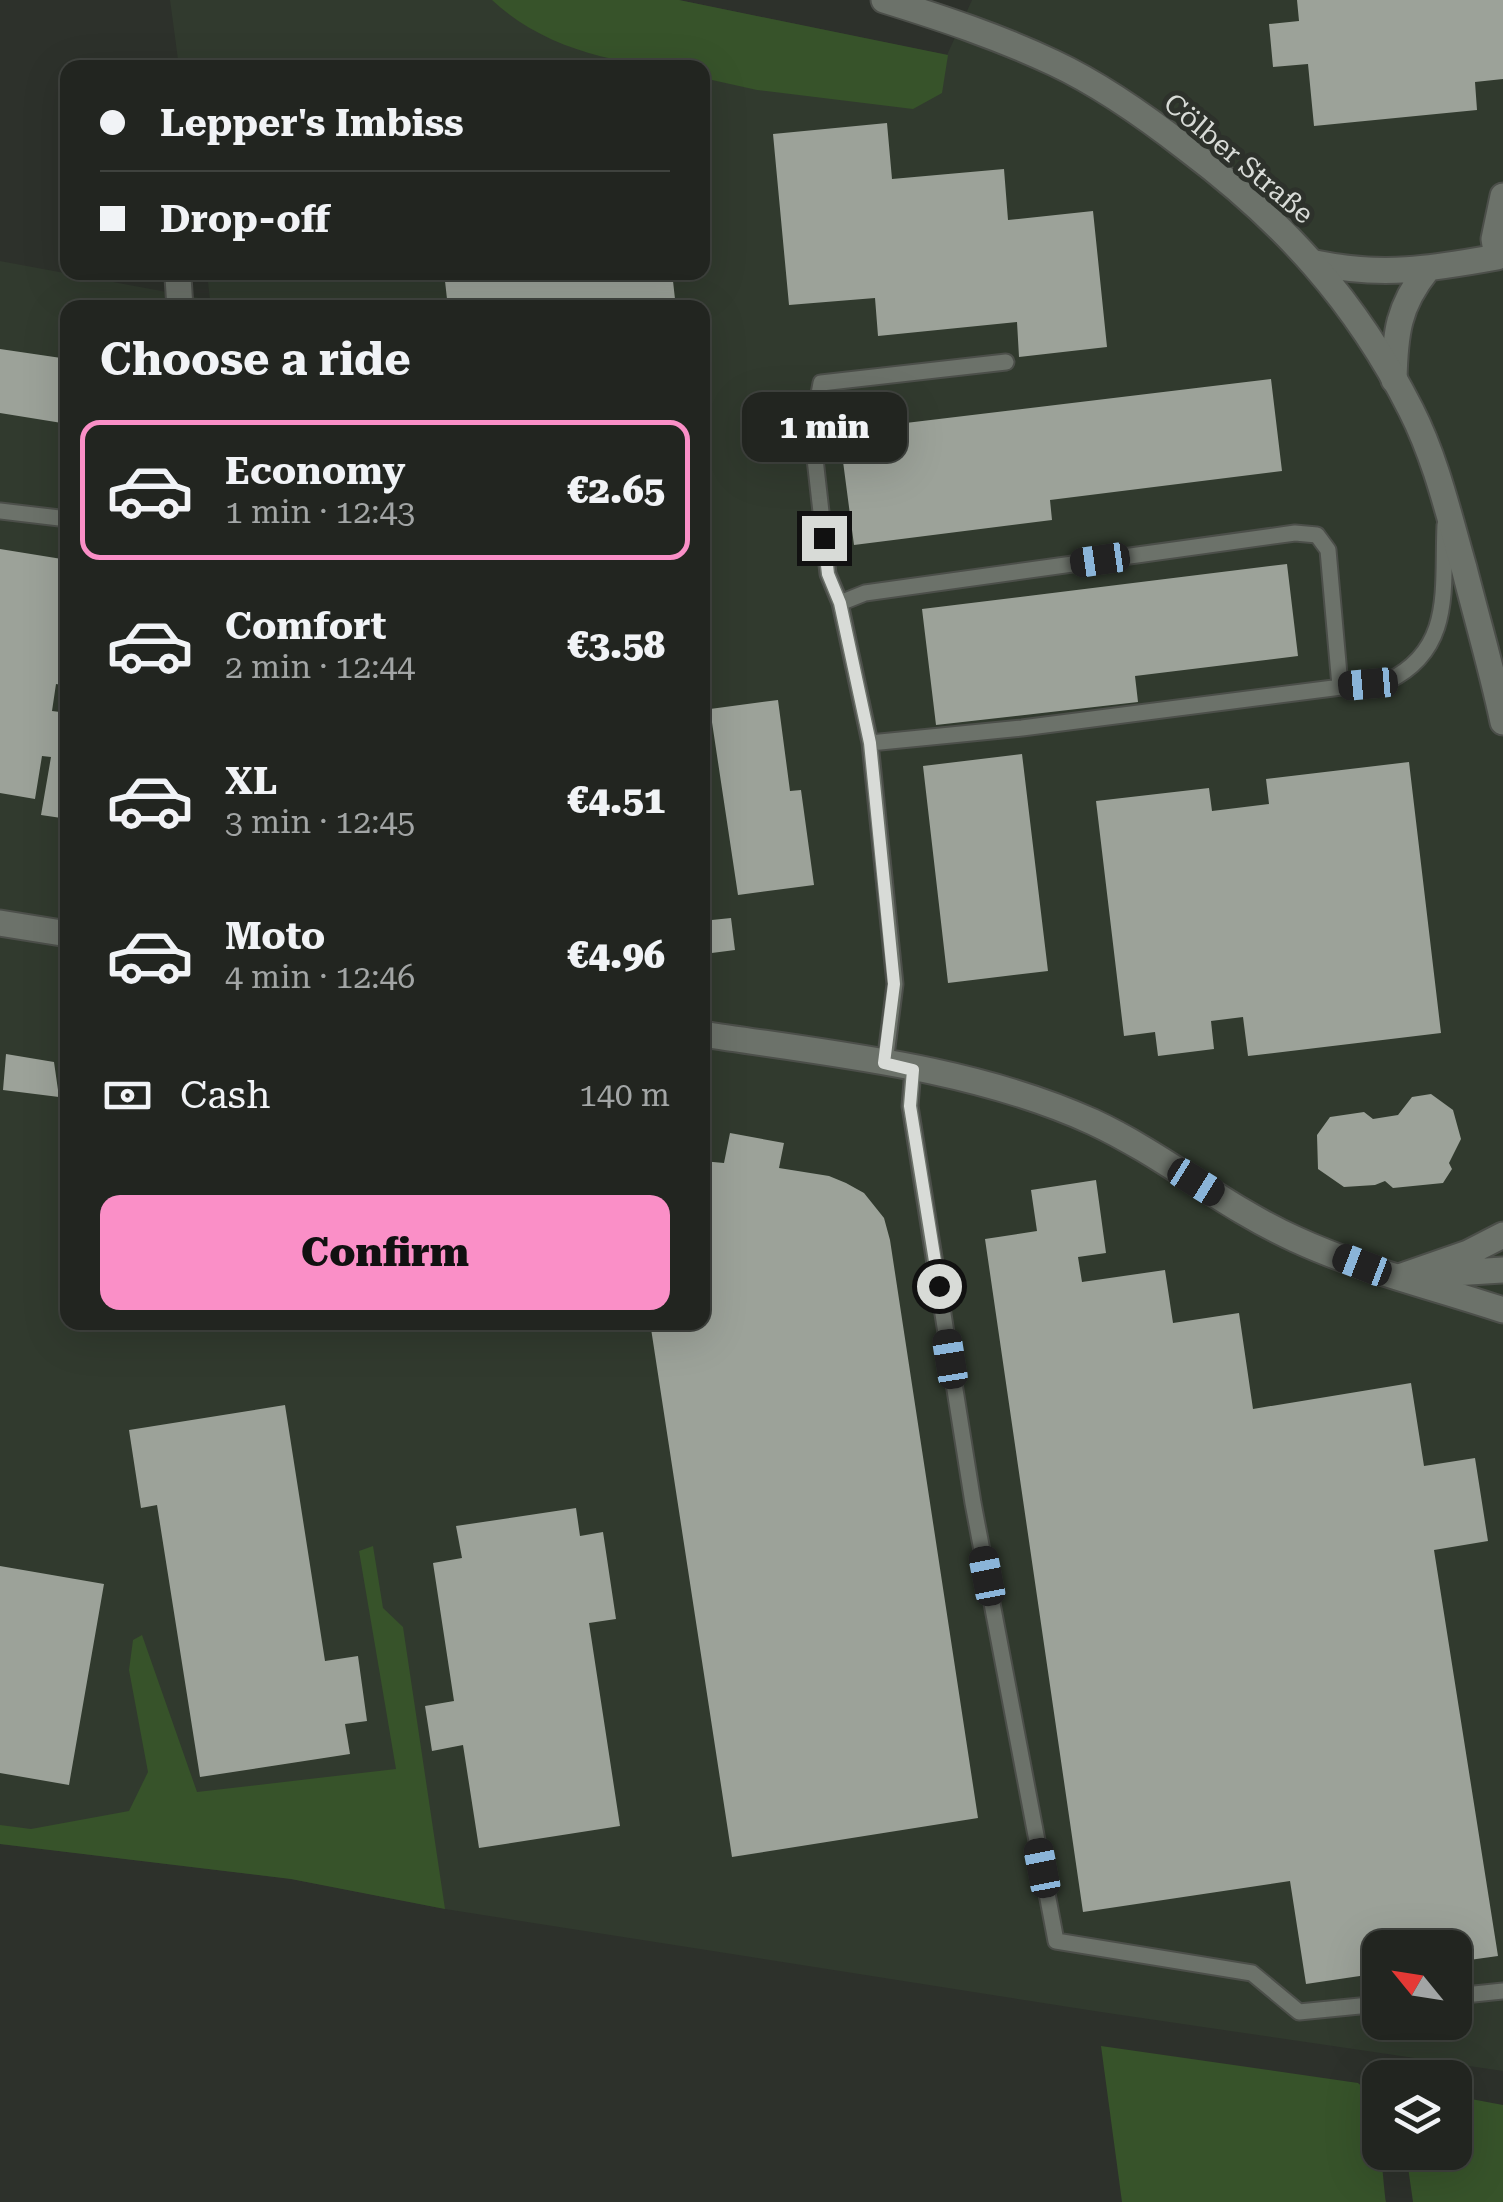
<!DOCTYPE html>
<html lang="en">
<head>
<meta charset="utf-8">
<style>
	:root { --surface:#222520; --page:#2e312d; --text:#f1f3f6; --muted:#a2a5a5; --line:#3f423e; --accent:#fa8fc7 }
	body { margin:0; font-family:"Roboto Serif",serif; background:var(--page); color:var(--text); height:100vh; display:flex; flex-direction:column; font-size:38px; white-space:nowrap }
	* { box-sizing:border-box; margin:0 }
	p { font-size:32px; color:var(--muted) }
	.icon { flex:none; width:55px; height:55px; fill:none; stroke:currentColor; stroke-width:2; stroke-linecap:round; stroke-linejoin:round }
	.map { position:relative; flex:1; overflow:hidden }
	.side { position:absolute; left:60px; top:300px; width:650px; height:1030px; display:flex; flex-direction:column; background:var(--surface); border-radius:20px; box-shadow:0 10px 40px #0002,0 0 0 2px var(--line) }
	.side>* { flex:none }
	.top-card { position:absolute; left:60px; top:60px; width:650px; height:220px; border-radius:20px; box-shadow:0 10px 40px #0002,0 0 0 2px var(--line); display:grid; align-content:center; height:220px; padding:0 40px; background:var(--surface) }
	.needle { width:65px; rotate:300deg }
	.fabs { position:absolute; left:1362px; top:1930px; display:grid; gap:20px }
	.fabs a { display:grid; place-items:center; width:110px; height:110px; border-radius:20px; background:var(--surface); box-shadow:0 10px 40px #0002,0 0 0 2px var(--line); font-size:50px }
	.end { position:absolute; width:45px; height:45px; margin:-22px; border:12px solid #d8dbd7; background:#111; box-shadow:0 0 0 5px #111 }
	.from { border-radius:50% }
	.bubble { position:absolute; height:70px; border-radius:20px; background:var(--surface); box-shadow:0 10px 40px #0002,0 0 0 2px var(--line); font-size:32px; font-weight:800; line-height:70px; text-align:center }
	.car { position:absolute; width:30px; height:60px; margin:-30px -15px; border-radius:12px; box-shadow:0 0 8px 2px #0007; background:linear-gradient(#222 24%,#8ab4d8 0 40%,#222 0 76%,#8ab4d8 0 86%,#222 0) }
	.top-card b { display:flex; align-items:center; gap:35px; height:95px; font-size:38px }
	.top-card b+b { border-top:2px solid var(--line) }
	.top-card i { width:25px; height:25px; background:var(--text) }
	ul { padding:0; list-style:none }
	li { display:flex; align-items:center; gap:30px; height:140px; margin:0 20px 15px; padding:0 20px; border:5px solid transparent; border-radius:20px }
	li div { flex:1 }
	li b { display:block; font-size:38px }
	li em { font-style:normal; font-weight:800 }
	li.selected { border-color:var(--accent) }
	li>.icon { width:90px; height:90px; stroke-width:1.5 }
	h2 { padding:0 40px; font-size:45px; line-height:120px }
	.pay { display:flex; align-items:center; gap:25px; height:110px; padding:0 40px; font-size:38px }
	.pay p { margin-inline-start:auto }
	.primary-button { display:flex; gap:20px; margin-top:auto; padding:20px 40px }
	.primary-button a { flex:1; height:115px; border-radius:20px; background:var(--accent); color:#111; font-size:40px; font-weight:800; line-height:115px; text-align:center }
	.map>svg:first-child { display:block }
	.built { fill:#313a2e; fill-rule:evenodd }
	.green { fill:#37532a }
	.building { fill:#9ca299 }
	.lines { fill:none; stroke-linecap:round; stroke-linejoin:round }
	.lane-casing { stroke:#4c4f4a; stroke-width:19 }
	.street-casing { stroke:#4c4f4a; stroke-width:29 }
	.secondary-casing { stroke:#4c4f4a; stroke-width:29 }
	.lane { stroke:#6c726a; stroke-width:15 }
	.street { stroke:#6c726a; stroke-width:25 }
	.secondary { stroke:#6c726a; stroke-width:25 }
	.route { stroke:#d8dbd7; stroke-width:12 }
	.labels { text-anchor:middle; stroke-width:10; stroke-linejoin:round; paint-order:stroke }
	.street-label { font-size:28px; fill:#d8dbd7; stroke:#2d312b }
</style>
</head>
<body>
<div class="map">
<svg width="1503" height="2202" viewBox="0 0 1503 2202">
	<rect width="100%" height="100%" fill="#2d312b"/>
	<path class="built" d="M170,0H679L947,55L972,0H1503V2071L1101,2012L445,1909L291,1879L0,1844V261L210,300L207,273L702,272V68L179,67ZM68,308H702V1322H68ZM1380,1948H1455V2022H1380Z"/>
	<path class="green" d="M492,0H679L948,55L942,93L913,109L757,90L703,78L702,68C629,68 547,52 492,0Z
		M373,1546L383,1608L403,1627L445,1909L291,1879L0,1844V1825L31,1829L129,1811L148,1772L129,1670L133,1640L142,1635L197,1792L396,1769L359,1551Z
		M1101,2046L1358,2083C1380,2100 1382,2174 1386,2202H1122Z
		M1455,2096L1503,2105V2202H1413L1406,2153L1455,2152Z"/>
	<path class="building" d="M1297,0H1503V79L1475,82L1477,110L1314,126L1308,64L1273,67L1269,24L1299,21Z
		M887,123L892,179L1004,169L1008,220L1093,211L1107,347L1019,357L1017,322L878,336L875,298L789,305L773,134Z
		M444,272H672L676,308H448Z
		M0,349L68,359V424L0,413Z
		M1271,379L1282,471L1050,500L1052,520L854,545L839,431Z
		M0,549L68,560V686L56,684L52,711L68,713V819L41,815L51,757L42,756L35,799L0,793Z
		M1287,564L1298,656L1135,676L1138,702L936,725L922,609Z
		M778,700L790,791L801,790L814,885L738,895L710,709Z
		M1022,754L1048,971L948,983L923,766Z
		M1409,762L1441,1033L1248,1056L1243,1017L1211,1021L1214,1049L1158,1056L1155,1032L1124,1036L1096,801L1209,788L1212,811L1269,804L1266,779Z
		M731,918L735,950L704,954L702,921Z
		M6,1054L54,1062L59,1097L3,1090Z
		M1431,1094L1453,1110L1461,1139L1449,1163L1452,1169L1443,1183L1393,1188L1385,1181L1375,1185L1344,1187L1318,1169L1317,1135L1330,1117L1364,1112L1373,1119L1398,1115L1412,1097Z
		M730,1133L784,1143L779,1168L829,1176L846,1183L864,1193L884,1218L890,1240L978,1818L732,1857L650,1322H702V1161L724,1163Z
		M1096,1180L1106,1253L1078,1257L1082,1282L1165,1270L1173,1323L1239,1313L1253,1409L1411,1383L1424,1466L1475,1458L1488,1541L1434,1550L1498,1956L1455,1962V1948H1380V1973L1306,1984L1290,1881L1083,1912L985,1239L1037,1231L1031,1190Z
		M285,1405L325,1661L358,1656L367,1721L345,1724L350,1754L200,1777L157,1505L141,1508L129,1430Z
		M576,1508L580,1536L603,1532L616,1619L589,1623L620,1826L479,1848L463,1745L432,1751L425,1706L454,1701L433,1563L462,1558L456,1526Z
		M0,1566L104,1584L69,1785L0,1773Z"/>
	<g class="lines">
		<defs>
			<path id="lane" d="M0,511L68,519
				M840,603L865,593L1295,533L1317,535L1328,550L1340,686
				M870,743L1022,728L1388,681C1454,649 1442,588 1445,525
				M885,1063L895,984L870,743L840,603L828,574L812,432L821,383L1006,362
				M913,1069L910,1106L973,1503L1056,1941L1252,1973L1299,2012L1380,2004
				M1455,1996L1503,1991"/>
			<path id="street" d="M1315,263C1382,277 1431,269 1497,257L1494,239L1503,196
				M178,277L180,308
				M1394,380C1395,334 1398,306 1427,270
				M0,923L68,934
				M702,1034C832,1054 972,1067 1093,1122C1164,1155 1224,1207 1295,1239C1362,1270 1434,1287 1503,1310
				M1437,1274L1503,1270
				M1402,1276L1468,1253L1503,1235"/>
			<path id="secondary" d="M884,0C942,18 999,37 1054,63C1101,85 1146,117 1187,149C1284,222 1356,301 1411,410C1436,459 1449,516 1464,568C1477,619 1492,670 1503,722"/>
		</defs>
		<use href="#lane" class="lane-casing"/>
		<use href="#street" class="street-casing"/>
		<use href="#secondary" class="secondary-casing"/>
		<use href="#lane" class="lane"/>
		<use href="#street" class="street"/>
		<use href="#secondary" class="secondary"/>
	</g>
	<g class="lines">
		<path class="route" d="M824,538L828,574L840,603L870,743L894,984L884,1063L913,1070L910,1106L939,1286"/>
	</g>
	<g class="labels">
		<g class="street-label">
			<text transform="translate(1239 158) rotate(40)" y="10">Cölber Straße</text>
		</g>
	</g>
</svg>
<div class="fabs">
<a><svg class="needle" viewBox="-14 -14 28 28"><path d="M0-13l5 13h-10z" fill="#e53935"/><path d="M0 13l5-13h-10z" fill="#a2a5a5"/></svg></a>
<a><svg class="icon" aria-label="layers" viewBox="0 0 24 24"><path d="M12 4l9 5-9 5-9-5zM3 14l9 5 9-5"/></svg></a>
</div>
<i class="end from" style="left:939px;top:1286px"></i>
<i class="end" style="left:824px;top:538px"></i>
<div class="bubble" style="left:742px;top:392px;width:165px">1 min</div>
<i class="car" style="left:1100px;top:560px;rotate:262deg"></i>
<i class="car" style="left:1368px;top:684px;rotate:265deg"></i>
<i class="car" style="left:1196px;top:1182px;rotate:122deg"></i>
<i class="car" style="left:1362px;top:1265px;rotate:291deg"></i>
<i class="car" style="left:950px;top:1359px;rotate:351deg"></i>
<i class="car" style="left:987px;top:1576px;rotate:349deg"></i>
<i class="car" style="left:1042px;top:1868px;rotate:349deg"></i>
<div class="top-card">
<b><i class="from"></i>Lepper's Imbiss</b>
<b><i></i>Drop-off</b>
</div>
<section class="side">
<h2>Choose a ride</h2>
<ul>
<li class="selected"><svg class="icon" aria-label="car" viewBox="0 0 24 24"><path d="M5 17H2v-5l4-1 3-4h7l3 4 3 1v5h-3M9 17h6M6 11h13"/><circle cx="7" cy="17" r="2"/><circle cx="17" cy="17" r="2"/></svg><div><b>Economy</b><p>1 min · 12:43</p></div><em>€2.65</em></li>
<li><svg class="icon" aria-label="car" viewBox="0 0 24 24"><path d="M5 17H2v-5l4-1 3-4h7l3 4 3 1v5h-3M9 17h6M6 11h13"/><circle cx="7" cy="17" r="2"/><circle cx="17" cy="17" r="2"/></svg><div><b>Comfort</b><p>2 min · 12:44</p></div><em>€3.58</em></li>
<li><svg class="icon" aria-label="car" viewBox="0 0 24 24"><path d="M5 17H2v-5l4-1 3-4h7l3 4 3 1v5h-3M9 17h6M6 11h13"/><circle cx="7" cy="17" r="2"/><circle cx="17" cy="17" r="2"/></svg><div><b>XL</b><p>3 min · 12:45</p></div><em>€4.51</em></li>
<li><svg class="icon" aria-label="car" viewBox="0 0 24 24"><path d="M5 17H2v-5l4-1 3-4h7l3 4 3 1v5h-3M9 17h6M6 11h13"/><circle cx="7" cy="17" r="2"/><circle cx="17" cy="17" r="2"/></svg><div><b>Moto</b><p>4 min · 12:46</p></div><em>€4.96</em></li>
</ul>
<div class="pay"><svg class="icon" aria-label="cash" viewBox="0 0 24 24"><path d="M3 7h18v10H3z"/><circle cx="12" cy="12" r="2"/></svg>Cash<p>140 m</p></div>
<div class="primary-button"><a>Confirm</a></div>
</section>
</div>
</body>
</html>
